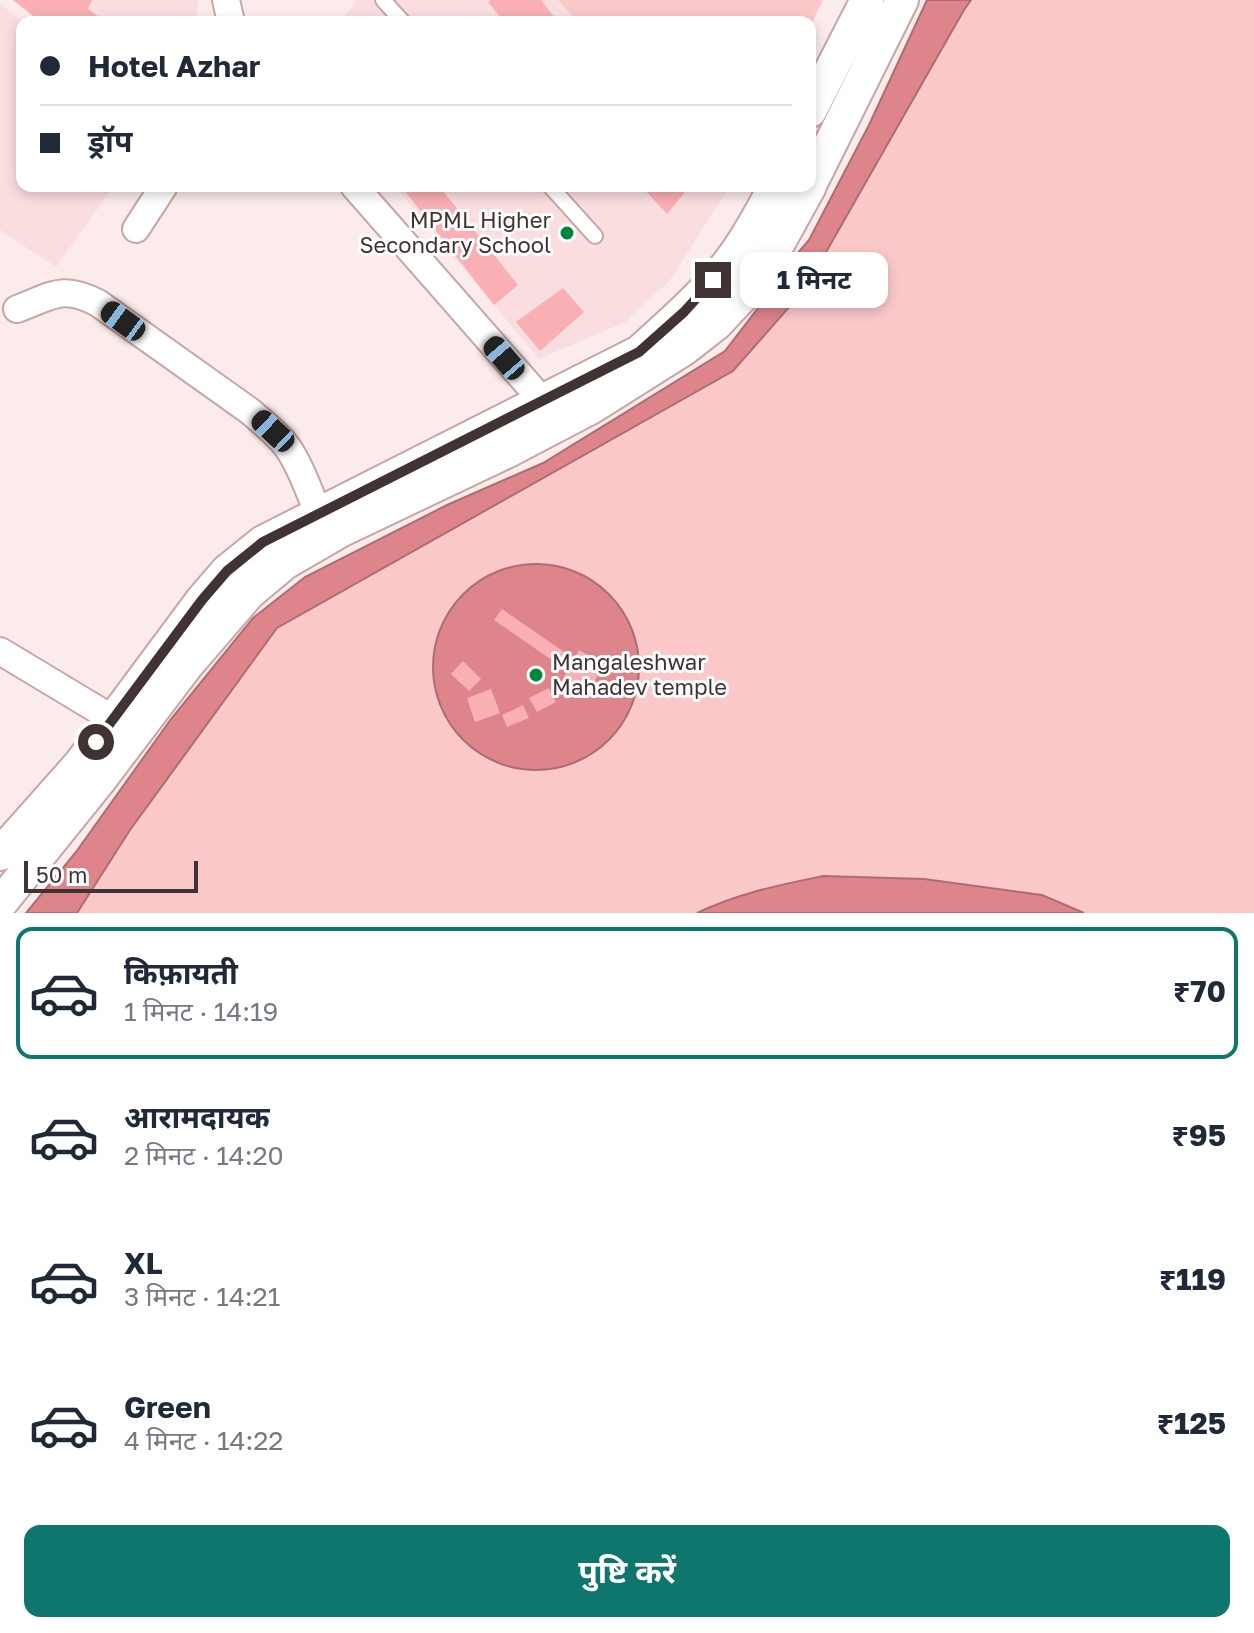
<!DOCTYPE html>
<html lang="hi">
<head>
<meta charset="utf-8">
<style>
	:root { --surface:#fff; --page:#f6f6f7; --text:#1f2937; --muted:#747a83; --line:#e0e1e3; --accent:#0f766e }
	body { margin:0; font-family:"Golos Text","Noto Sans Devanagari",sans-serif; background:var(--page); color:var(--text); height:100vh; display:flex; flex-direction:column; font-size:30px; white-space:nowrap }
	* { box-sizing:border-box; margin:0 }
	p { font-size:26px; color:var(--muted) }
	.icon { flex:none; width:44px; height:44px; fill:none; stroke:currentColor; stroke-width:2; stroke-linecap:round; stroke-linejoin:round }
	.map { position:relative; height:913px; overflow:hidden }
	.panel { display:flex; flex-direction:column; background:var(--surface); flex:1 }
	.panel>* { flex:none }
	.hud { position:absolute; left:16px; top:16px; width:800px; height:176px; border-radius:16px; box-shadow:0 4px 12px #0003; display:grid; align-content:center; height:176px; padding:0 24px; background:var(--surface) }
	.scale { position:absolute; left:24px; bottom:20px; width:174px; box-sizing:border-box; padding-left:8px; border:4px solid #413233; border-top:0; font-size:22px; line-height:28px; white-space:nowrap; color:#413233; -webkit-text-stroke:6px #fdfdfd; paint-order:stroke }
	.end { position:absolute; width:36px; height:36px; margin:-18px; border:10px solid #413233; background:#fff; box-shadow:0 0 0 4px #fff }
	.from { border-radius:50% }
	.bubble { position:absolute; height:56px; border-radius:16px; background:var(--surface); box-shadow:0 4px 12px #0003; font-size:26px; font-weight:700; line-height:56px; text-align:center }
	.car { position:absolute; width:24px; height:48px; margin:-24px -12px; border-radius:10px; box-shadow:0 0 6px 2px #0007; background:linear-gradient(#222 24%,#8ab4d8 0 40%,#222 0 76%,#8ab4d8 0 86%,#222 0) }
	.hud b { display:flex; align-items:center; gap:28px; height:76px; font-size:30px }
	.hud b+b { border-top:2px solid var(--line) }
	.hud i { width:20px; height:20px; background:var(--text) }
	ul { padding:14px 0 0; list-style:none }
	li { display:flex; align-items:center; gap:24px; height:132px; margin:0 16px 12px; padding:0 8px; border:4px solid transparent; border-radius:16px }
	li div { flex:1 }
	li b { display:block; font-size:30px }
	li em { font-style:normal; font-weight:700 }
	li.selected { border-color:var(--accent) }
	li>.icon { width:72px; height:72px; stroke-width:1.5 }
	.cta { display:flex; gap:16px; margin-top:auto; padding:16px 24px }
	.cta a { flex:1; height:92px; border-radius:16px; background:var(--accent); color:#fff; font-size:32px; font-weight:700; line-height:92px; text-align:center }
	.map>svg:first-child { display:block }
	.built { fill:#fadedf }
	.green { fill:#fbc8ca }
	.water { fill:#dd858b; stroke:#ae6c71; stroke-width:2 }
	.building { fill:#f9afb3 }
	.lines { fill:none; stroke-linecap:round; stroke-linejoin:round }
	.service-casing { stroke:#c8a5a6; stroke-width:18 }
	.minor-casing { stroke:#c8a5a6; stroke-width:30 }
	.tertiary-casing { stroke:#c8a5a6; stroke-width:36 }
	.service { stroke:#fff; stroke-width:14 }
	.minor { stroke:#fff; stroke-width:26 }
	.tertiary { stroke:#fff; stroke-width:32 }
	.route { stroke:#413233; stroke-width:10 }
	.poi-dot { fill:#008641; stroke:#fdfdfd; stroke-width:3 }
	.labels { text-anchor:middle; stroke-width:6; stroke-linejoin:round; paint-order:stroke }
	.poi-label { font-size:22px; fill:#413233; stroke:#fdfdfd; text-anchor:end }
</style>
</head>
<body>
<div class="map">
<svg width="1254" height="913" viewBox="0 0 1254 913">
	<rect width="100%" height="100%" fill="#fbebeb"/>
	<path class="built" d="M13,0H198V5L196,22H41Z
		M357,0H823L810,27V22H340Z
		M0,4L23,22L22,186H114L56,267L0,230Z
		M395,186H730L670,280L625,322L539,359Z"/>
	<path class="green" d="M558,0H823L810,27V22H578Z
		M927,0H1254V913H26L76,852L171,719L253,618L305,577L447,505L543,463L725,351L764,300L785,268L809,240L869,125Z"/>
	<path class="water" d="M927,0H971L964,10L805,289L733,371L277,628L130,830L77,913H26L76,852L171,719L253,618L305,577L447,505L543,463L725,351L764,300L785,268L809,240L869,125Z
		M433 667a103 103 0 1 1 206 0a103 103 0 1 1-206 0Z
		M823,876L924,879L1042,895L1084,913H697C738,893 780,885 823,876Z"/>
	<path class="building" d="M13,0H92L88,9L106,22H41Z
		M490,0H541L558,22H504L488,2Z
		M401,186H439L518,285L494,305Z
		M641,186H690L667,214Z
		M563,288L584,312L540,351L516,322Z
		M502,609L570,656L562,667L494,620Z
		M579,650L604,664L585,698L560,684Z
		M463,661L481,679L469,691L451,674Z
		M549,688L556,702L537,712L529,698Z
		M491,689L500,713L475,722L467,698Z
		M523,705L529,718L507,727L502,715Z"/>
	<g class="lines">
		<defs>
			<path id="service" d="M383,0L403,22
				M550,186L595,236"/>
			<path id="minor" d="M226,0L231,22
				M354,186L555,415
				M136,229L164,186
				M17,309C52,296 62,284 98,303L251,412C263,423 278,434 288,448C301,467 309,491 318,513
				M0,651L113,719"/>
			<path id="tertiary" d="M810,111L867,0
				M810,185L902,0
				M0,854L80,764L202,600L227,571L263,542L639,352C670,324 701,297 727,265C746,241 761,213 775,186
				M0,904L99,781L187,665L249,593L285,563L342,530L508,451L592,407L684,349L716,324L746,292L772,255L810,186"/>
		</defs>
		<use href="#service" class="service-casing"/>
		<use href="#minor" class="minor-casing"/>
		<use href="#tertiary" class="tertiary-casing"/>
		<use href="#service" class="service"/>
		<use href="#minor" class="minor"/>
		<use href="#tertiary" class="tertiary"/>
	</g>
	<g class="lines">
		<path class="route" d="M96,742L202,600L227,571L263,542L639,352L684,312L713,280"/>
	</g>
	<g class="poi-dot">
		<circle cx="567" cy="233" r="8"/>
		<circle cx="536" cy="675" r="8"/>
	</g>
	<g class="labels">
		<g class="poi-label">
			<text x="551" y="228">MPML Higher<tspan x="551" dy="25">Secondary School</tspan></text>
			<text x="552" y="670" text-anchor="start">Mangaleshwar<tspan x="552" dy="25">Mahadev temple</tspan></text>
		</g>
	</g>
</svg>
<div class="scale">50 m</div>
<i class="end from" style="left:96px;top:742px"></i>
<i class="end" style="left:713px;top:280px"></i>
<div class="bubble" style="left:740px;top:252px;width:148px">1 मिनट</div>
<i class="car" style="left:123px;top:321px;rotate:306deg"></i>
<i class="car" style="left:504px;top:358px;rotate:319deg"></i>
<i class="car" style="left:273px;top:431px;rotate:313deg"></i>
<div class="hud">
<b><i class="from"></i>Hotel Azhar</b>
<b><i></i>ड्रॉप</b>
</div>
</div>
<section class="panel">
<ul>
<li class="selected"><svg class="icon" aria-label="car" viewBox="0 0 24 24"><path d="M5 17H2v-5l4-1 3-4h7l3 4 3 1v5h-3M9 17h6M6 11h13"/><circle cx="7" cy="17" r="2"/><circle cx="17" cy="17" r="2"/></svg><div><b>किफ़ायती</b><p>1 मिनट · 14:19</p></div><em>₹70</em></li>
<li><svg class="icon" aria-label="car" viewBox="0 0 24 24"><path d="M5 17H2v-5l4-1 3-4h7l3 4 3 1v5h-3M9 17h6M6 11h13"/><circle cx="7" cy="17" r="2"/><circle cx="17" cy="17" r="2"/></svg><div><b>आरामदायक</b><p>2 मिनट · 14:20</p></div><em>₹95</em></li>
<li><svg class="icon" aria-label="car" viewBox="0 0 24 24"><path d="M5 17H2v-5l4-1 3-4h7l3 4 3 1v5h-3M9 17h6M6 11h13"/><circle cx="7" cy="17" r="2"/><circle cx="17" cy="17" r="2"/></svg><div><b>XL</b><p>3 मिनट · 14:21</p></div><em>₹119</em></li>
<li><svg class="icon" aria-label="car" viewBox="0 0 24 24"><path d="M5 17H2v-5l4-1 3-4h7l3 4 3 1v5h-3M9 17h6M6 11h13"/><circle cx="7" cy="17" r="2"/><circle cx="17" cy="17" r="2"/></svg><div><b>Green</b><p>4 मिनट · 14:22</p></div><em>₹125</em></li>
</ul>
<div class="cta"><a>पुष्टि करें</a></div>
</section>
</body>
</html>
